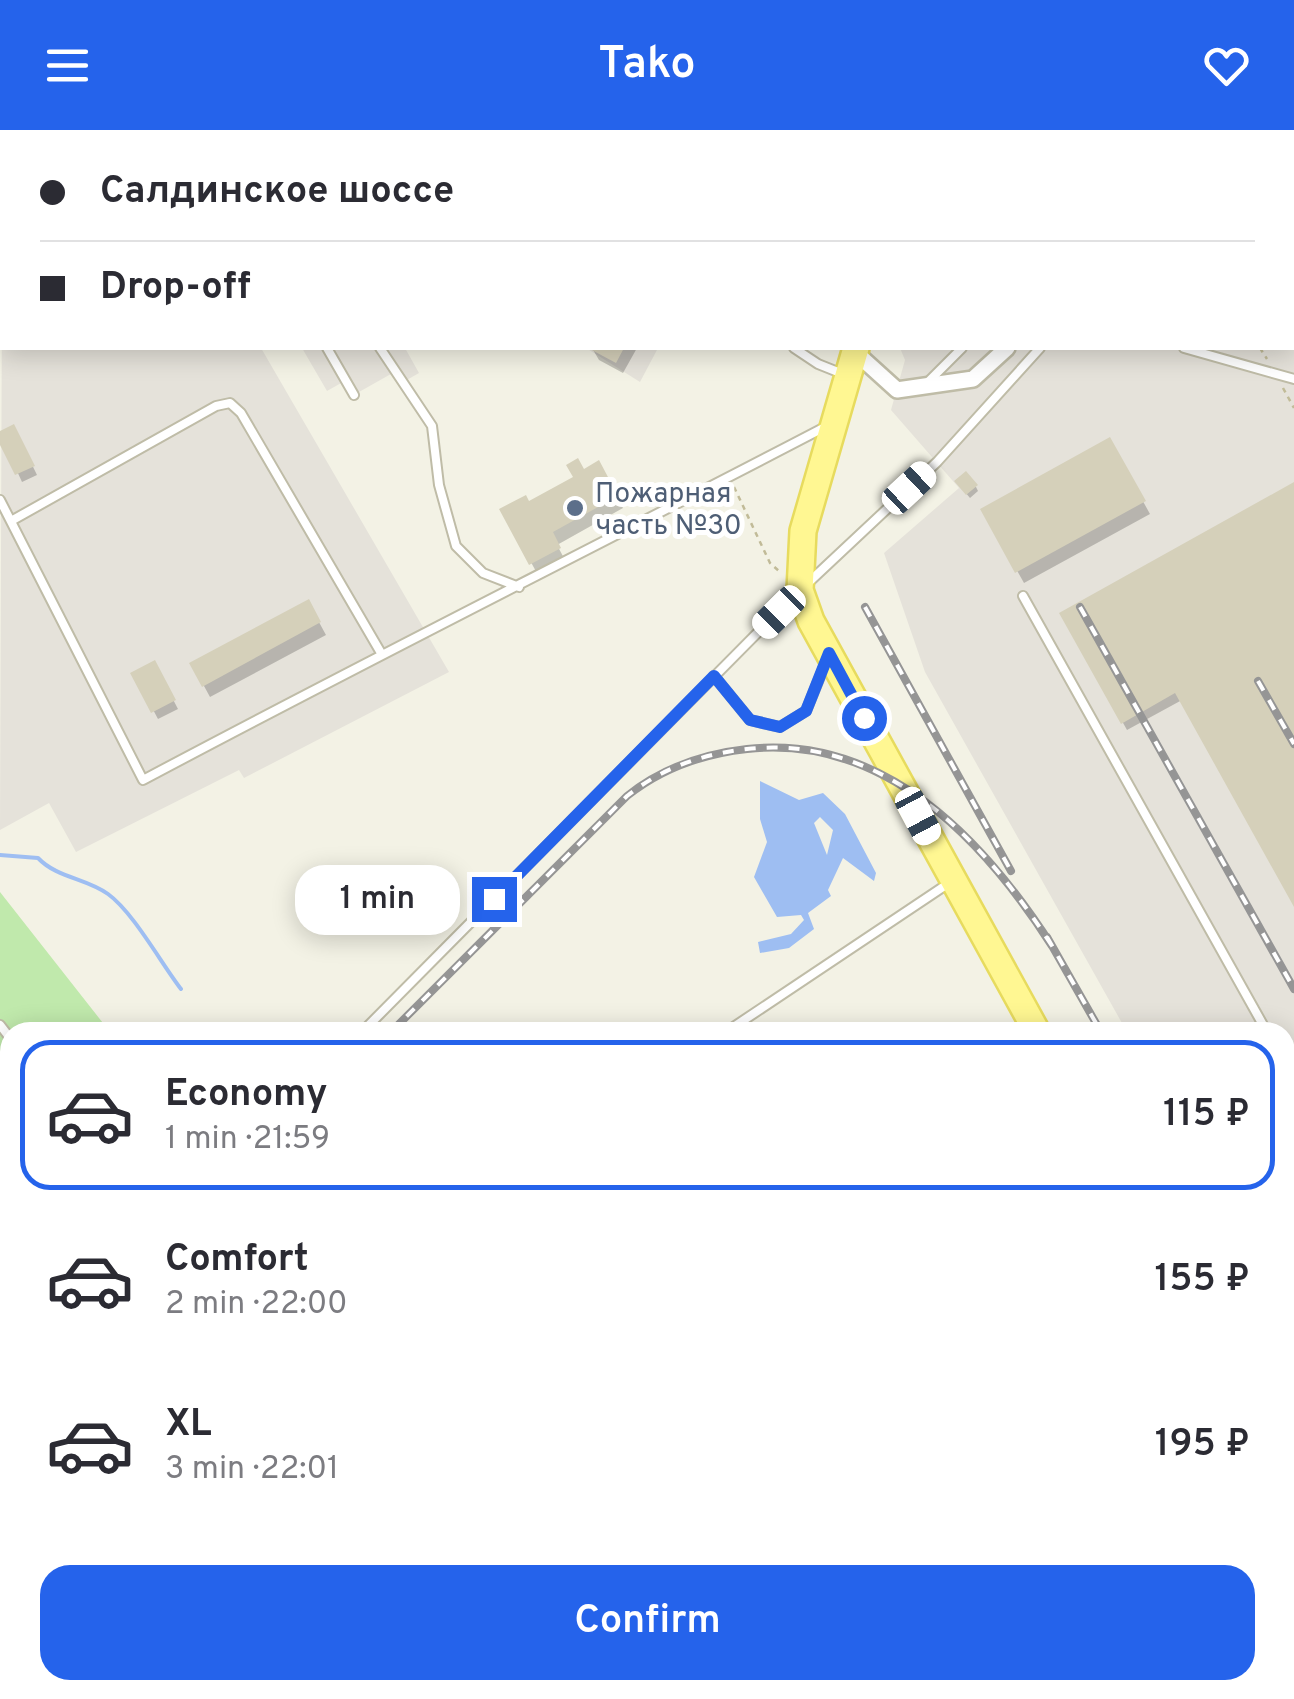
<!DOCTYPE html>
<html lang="en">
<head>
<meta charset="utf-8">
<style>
	:root { --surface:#fff; --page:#f7f7f7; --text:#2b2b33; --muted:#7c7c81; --line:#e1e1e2; --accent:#2563eb }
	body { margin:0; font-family:Overpass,sans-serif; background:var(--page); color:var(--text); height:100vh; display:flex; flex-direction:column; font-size:38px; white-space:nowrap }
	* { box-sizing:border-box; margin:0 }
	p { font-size:32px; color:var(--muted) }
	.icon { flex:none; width:55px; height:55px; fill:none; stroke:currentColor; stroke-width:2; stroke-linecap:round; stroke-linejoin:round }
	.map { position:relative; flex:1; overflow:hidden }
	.drawer { position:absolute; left:0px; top:892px; width:1295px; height:678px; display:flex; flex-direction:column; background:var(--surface); border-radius:30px 30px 0 0; box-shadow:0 5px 25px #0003 }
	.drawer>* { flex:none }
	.top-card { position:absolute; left:0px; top:0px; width:1295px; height:220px; box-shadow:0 5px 25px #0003; display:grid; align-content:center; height:220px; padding:0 40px; background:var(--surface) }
	.end { position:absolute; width:45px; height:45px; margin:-22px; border:12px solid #2563eb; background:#fff; box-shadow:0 0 0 5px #fff }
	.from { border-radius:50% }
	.bubble { position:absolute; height:70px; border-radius:30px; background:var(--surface); box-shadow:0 5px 25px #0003; font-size:32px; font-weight:600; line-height:70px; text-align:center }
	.car { position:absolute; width:30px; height:60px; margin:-30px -15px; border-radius:12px; box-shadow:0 0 8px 2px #0007; background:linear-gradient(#fff 24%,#345 0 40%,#fff 0 76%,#345 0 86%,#fff 0) }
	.top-card b { display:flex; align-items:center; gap:35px; height:95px; font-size:38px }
	.top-card b+b { border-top:2px solid var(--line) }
	.top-card i { width:25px; height:25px; background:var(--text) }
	ul { padding:18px 0 0; list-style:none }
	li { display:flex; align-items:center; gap:30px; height:150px; margin:0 20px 15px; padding:0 20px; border:5px solid transparent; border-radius:30px }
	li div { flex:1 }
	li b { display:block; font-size:38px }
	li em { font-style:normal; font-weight:600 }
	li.on { border-color:var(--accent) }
	li>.icon { width:90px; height:90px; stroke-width:1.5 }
	.action { display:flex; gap:20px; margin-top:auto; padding:20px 40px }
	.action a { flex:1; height:115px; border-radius:30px; background:var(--accent); color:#fff; font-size:40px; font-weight:600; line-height:115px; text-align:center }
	header { display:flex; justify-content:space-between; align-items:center; height:130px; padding:0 40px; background:var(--accent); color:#fff; font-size:45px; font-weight:600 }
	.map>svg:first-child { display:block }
	.industrial { fill:#e5e2da }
	.green { fill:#c0e9ac }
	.water { fill:#9ebef2; fill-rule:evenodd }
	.shadow { fill:#0003 }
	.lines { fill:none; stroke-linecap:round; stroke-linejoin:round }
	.stream { stroke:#9ebef2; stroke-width:4 }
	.building { fill:#d5d0ba }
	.lane-casing { stroke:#bfbca7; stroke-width:12 }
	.street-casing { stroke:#bfbca7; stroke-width:20 }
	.primary-casing { stroke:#e7db5e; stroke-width:30 }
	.path { stroke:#c1bb98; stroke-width:2.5; stroke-dasharray:5 5; stroke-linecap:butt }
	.lane { stroke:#fff; stroke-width:8 }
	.street { stroke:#fff; stroke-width:15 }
	.primary { stroke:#fff792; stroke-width:25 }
	.rail-casing { stroke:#959595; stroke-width:8 }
	.rail { stroke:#fff; stroke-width:4; stroke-dasharray:11; stroke-linecap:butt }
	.route { stroke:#2563eb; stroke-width:12 }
	.service-dot { fill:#5c6f8a; stroke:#fff; stroke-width:4 }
	.labels { text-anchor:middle; stroke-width:10; stroke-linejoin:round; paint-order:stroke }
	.service-label { font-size:28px; fill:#4e5e75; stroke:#fff; text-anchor:start }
</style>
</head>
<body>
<header><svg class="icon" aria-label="menu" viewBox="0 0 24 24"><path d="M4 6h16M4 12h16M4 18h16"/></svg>Tako<svg class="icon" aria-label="heart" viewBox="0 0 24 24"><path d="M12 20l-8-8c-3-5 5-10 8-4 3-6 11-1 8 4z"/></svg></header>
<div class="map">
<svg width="1294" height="1569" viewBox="0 0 1294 1569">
	<rect width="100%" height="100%" fill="#f3f2e5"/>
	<path class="industrial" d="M0,0L42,2H2L0,118Z
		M107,0H778L112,2Z
		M951,0H1294V1200L1285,1184V902H1127L925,542L884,423L959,358L891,280L905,230L900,218H1292V2Z
		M2,146V218H261L449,542L244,648L239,640L76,722L49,673L0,700Z
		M302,218H405L419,243L405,251L398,240L359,262L350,248L327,261Z
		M586,218H658L640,252Z"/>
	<path class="green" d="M0,762L110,902H10V1137L0,1148Z
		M10,1325V1560H612L619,1569H0V1335Z
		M1289,1407L1294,1416V1569H1137L1147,1560H1285V1409Z"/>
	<path class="water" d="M760,651L799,670L823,663L845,684L876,743L874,751L843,728L828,760L831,766L808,783L814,799L789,818L760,823L758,812L791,804L804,790L801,785L777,787L754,747L767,712L760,689ZM820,687L833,700L827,725L814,693Z"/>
	<path class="shadow" d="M685,0L689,2H640L641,0Z
		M719,0H759L760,2H718Z
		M1215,0H1294V122L1292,2Z
		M592,218H637L623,243L599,230Z
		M0,304L18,306L37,345L22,352Z
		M1109,310L1150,384L1024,453L983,380Z
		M598,334L623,378L557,415L565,430L538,445L502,380L528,374Z
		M1294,355V771L1182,570L1127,600L1062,484Z
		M960,356L976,357L978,361L970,368Z
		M308,472L326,505L210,567L192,534Z
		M154,533L178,579L158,589L134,544Z"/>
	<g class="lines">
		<path class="stream" d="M0,725L38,728C57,748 86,748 108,764C133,782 161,833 181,859"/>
	</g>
	<path class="building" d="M588,218H624L616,233Z
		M14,294L35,336L15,345L0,315V301Z
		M1110,307L1146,371L1015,443L980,379Z
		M578,328L584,339L599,330L618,366L553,402L561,418L529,435L499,379L526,365L529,371L573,347L566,335Z
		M966,341L978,355L966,365L954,351Z
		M1294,352V777L1175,563L1121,594L1059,483Z
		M309,469L321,492L202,557L189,533Z
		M155,530L176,570L151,583L130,543Z"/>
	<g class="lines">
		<defs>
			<path id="lane" d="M1181,2V0
				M1292,129L1294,130
				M327,218L354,265
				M380,218L432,296L439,355L456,416L483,443L519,457
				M794,218L818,234L843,244
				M1184,218L1294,249
				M927,253L962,218
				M0,370L143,650C370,529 599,415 827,296
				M11,391L216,276L230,273L241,283L381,523
				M809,452L937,332L1040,218
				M1023,466L1267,902
				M714,546L750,590L780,597L806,581L826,532
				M0,895L10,908
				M362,902L795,465
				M726,902L949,753
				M1285,936L1294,952
				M0,1129L4,1135
				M0,1270L10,1260
				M0,1382L10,1373
				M0,1499L10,1512
				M48,1560L55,1569
				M189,1560L196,1569
				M317,1560L325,1569
				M444,1560L451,1569
				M580,1560L587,1569"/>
			<path id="street" d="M855,222L897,260L973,249L1007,218
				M1108,1569L1118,1560"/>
			<path id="primary" d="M916,2L917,0
				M856,218L803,401L800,460L811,491L1037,902
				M1285,1343L1294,1359"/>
		</defs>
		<use href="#lane" class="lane-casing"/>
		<use href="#street" class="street-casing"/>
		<use href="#primary" class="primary-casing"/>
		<path class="path" d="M49,0L50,2
			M1164,2V0
			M1260,218L1267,229
			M1283,258L1294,278
			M734,357L770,433L780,442"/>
		<use href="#lane" class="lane"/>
		<use href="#street" class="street"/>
		<use href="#primary" class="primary"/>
		<defs>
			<path id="rail" d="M865,477L1011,741
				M1080,477L1294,859
				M1258,551L1294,614
				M1047,807L1101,902
				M391,902L627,666C662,638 702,624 747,619C885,604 984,710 1052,816
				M1285,1230L1294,1246
				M0,1299L10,1289"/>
		</defs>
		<use href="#rail" class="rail-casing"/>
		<use href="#rail" class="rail"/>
	</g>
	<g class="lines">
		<path class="route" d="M494,769L714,546L750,590L780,597L806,581L829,523L864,588"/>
	</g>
	<circle class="service-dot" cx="575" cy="378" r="10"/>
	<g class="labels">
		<g class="service-label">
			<text x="595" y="372">Пожарная<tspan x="595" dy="32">часть №30</tspan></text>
		</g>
	</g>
</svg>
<i class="end from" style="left:864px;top:588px"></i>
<i class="end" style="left:494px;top:769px"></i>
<div class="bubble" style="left:295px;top:735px;width:165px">1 min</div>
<i class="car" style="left:909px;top:358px;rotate:47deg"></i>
<i class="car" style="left:779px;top:482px;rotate:225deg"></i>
<i class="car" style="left:918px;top:686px;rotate:152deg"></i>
<div class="top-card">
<b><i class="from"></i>Салдинское шоссе</b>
<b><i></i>Drop-off</b>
</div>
<section class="drawer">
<ul>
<li class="on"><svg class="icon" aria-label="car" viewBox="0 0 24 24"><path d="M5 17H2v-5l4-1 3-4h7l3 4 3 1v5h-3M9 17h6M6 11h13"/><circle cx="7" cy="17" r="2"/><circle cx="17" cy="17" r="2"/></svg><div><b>Economy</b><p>1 min · 21:59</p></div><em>115 ₽</em></li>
<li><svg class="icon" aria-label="car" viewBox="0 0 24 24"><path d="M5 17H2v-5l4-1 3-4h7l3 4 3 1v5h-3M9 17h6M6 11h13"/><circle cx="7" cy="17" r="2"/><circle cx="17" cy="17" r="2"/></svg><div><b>Comfort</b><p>2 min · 22:00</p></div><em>155 ₽</em></li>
<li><svg class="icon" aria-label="car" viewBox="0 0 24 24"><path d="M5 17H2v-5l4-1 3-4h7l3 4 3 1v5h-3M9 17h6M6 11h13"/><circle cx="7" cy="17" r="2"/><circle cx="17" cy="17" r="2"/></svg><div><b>XL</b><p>3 min · 22:01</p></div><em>195 ₽</em></li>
</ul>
<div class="action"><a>Confirm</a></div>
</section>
</div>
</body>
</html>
